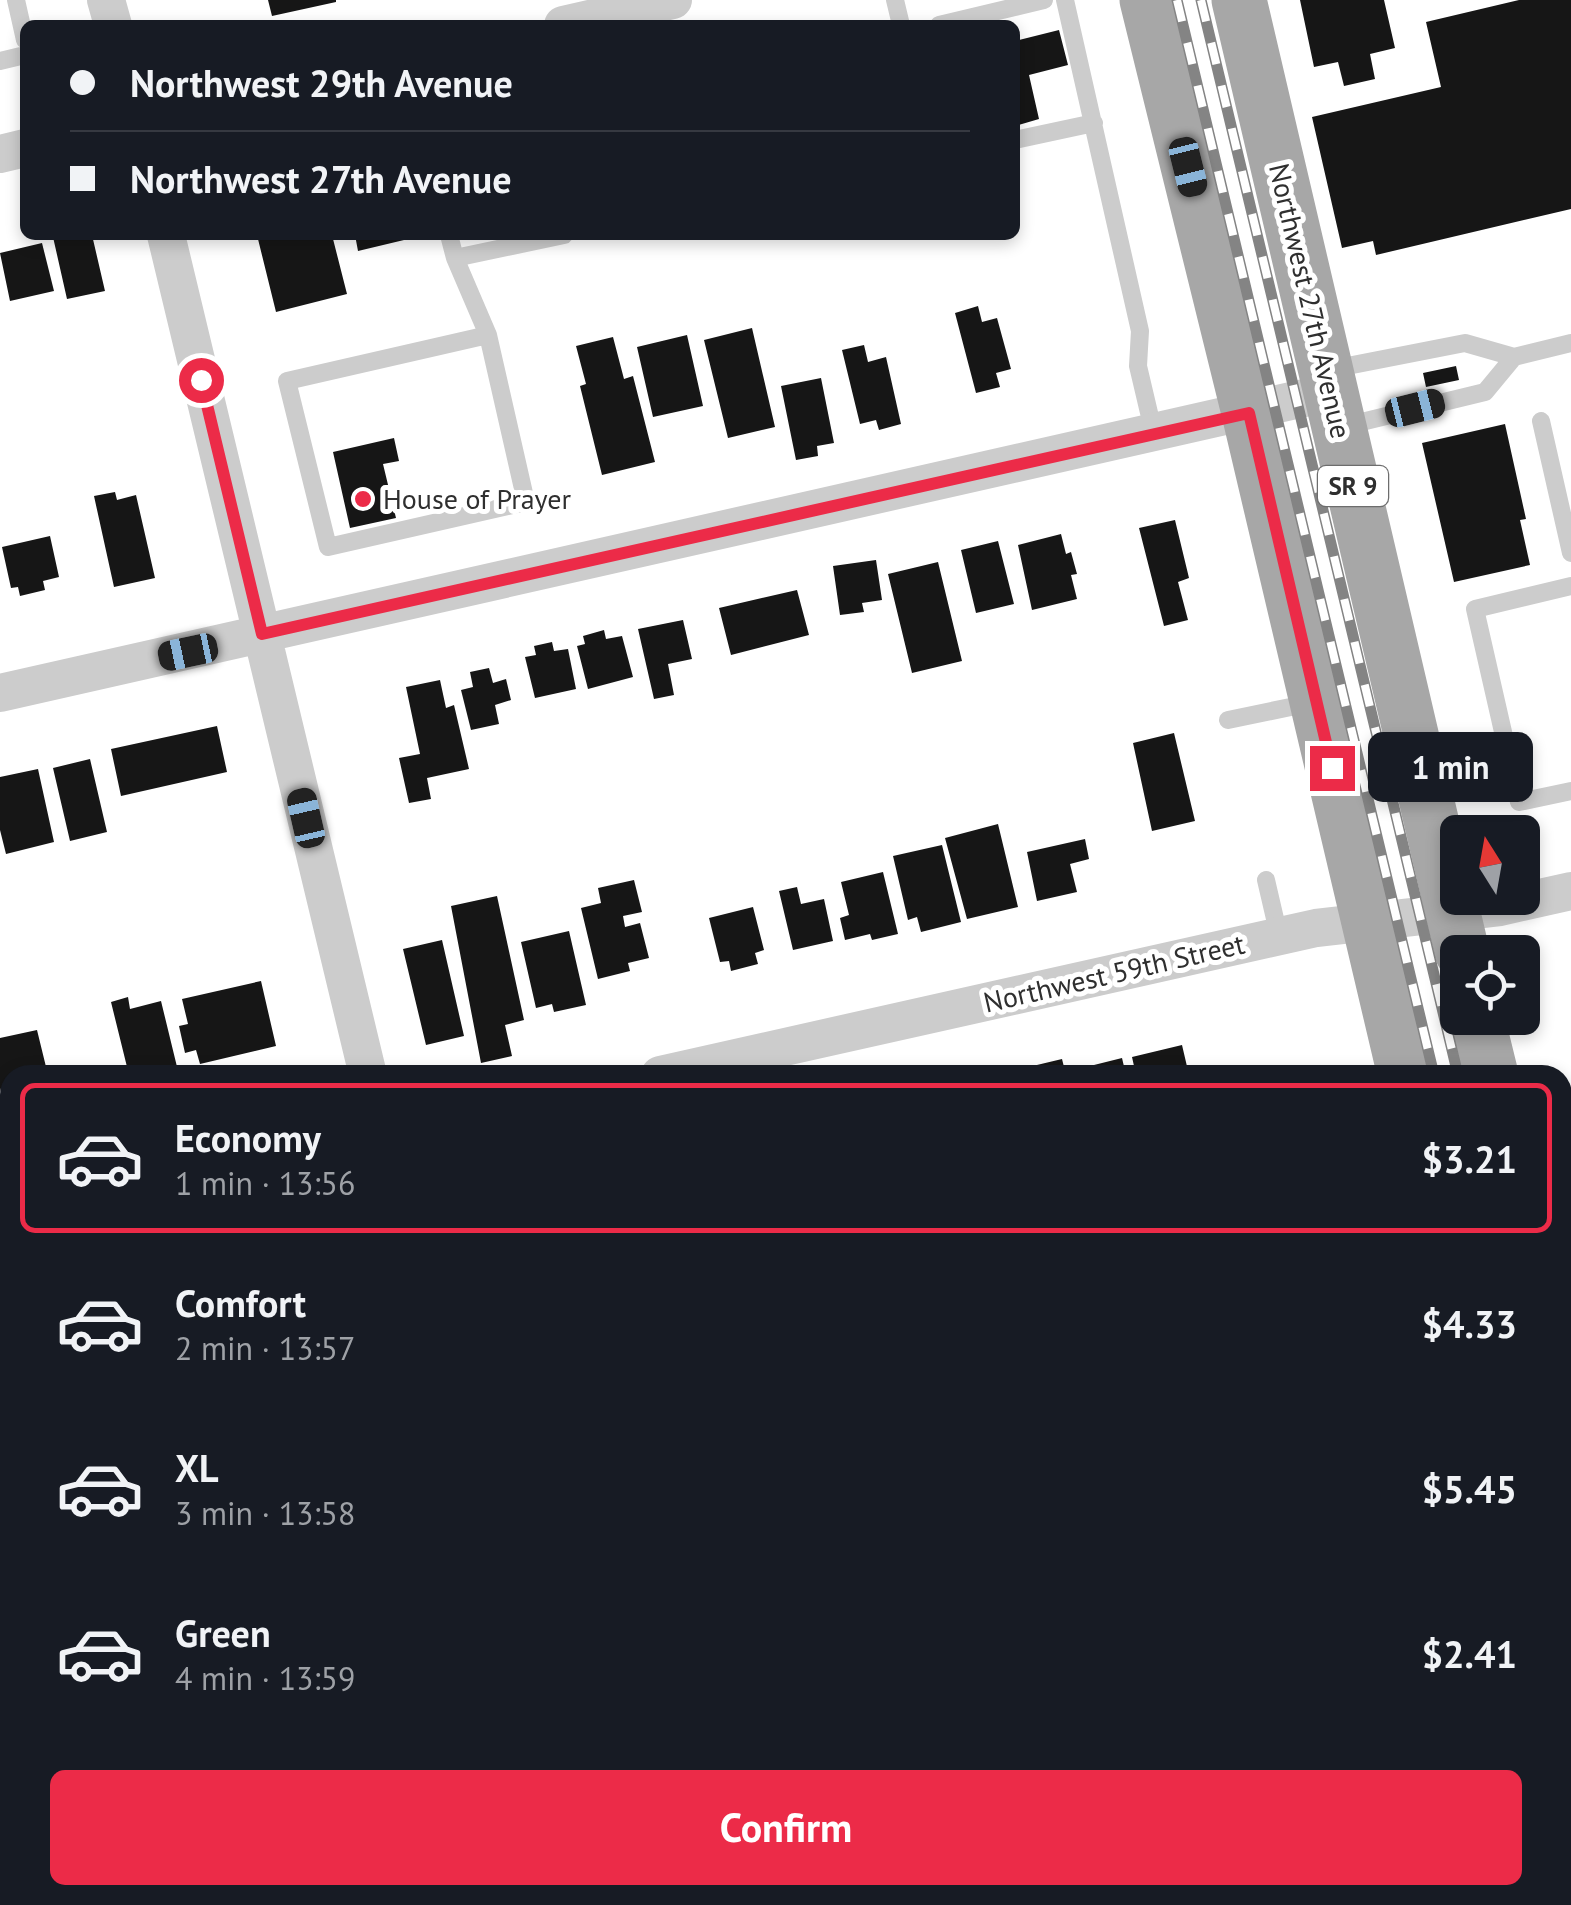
<!DOCTYPE html>
<html lang="en">
<head>
<meta charset="utf-8">
<style>
	:root { --surface:#171b24; --page:#20242c; --text:#f1f3f6; --muted:#9ea1a6; --line:#363941; --accent:#ec2b48 }
	body { margin:0; font-family:"PT Sans",sans-serif; background:var(--page); color:var(--text); height:100vh; display:flex; flex-direction:column; font-size:38px; white-space:nowrap }
	* { box-sizing:border-box; margin:0 }
	p { font-size:32px; color:var(--muted) }
	.icon { flex:none; width:55px; height:55px; fill:none; stroke:currentColor; stroke-width:2; stroke-linecap:round; stroke-linejoin:round }
	.map { position:relative; flex:1; overflow:hidden }
	.details { position:absolute; left:0px; top:1065px; width:1572px; height:840px; display:flex; flex-direction:column; background:var(--surface); border-radius:30px 30px 0 0; box-shadow:0 5px 15px #0003 }
	.details>* { flex:none }
	.banner { position:absolute; left:20px; top:20px; width:1000px; height:220px; border-radius:15px; box-shadow:0 5px 15px #0003; display:grid; align-content:center; height:220px; padding:0 50px; background:var(--surface) }
	.needle { width:65px; rotate:349deg }
	.tools { position:absolute; left:1440px; top:815px; display:grid; gap:20px }
	.tools a { display:grid; place-items:center; width:100px; height:100px; border-radius:15px; background:var(--surface); box-shadow:0 5px 15px #0003; font-size:50px }
	.end { position:absolute; width:45px; height:45px; margin:-22px; border:12px solid #ec2b48; background:#fff; box-shadow:0 0 0 5px #fff }
	.from { border-radius:50% }
	.bubble { position:absolute; height:70px; border-radius:15px; background:var(--surface); box-shadow:0 5px 15px #0003; font-size:32px; font-weight:700; line-height:70px; text-align:center }
	.car { position:absolute; width:30px; height:60px; margin:-30px -15px; border-radius:12px; box-shadow:0 0 8px 2px #0007; background:linear-gradient(#222 24%,#8ab4d8 0 40%,#222 0 76%,#8ab4d8 0 86%,#222 0) }
	.banner b { display:flex; align-items:center; gap:35px; height:95px; font-size:38px }
	.banner b+b { border-top:2px solid var(--line) }
	.banner i { width:25px; height:25px; background:var(--text) }
	ul { padding:18px 0 0; list-style:none }
	li { display:flex; align-items:center; gap:30px; height:150px; margin:0 20px 15px; padding:0 30px; border:5px solid transparent; border-radius:15px }
	li div { flex:1 }
	li b { display:block; font-size:38px }
	li em { font-style:normal; font-weight:700 }
	li.selected { border-color:var(--accent) }
	li>.icon { width:90px; height:90px; stroke-width:1.5 }
	.primary-button { display:flex; gap:20px; margin-top:auto; padding:20px 50px }
	.primary-button a { flex:1; height:115px; border-radius:15px; background:var(--accent); color:#fff; font-size:40px; font-weight:700; line-height:115px; text-align:center }
	.map>svg:first-child { display:block }
	.building { fill:#161616 }
	.lines { fill:none; stroke-linecap:round; stroke-linejoin:round }
	.service { stroke:#ccc; stroke-width:18 }
	.minor { stroke:#ccc; stroke-width:38 }
	.primary { stroke:#a7a7a7; stroke-width:55 }
	.rail-casing { stroke:#848484; stroke-width:11 }
	.rail { stroke:#fff; stroke-width:8; stroke-dasharray:22; stroke-linecap:butt }
	.route { stroke:#ec2b48; stroke-width:12 }
	.poi-dot { fill:#ec2b48; stroke:#fff; stroke-width:4 }
	.labels { text-anchor:middle; stroke-width:10; stroke-linejoin:round; paint-order:stroke }
	.shield { fill:#fff; stroke:#6d6d6d; stroke-width:2.5 }
	.shield-label { font-size:25px; font-weight:bold; fill:#2f2f2f }
	.street-label { font-size:28px; fill:#2f2f2f; stroke:#fff }
	.poi-label { font-size:28px; fill:#2f2f2f; stroke:#fff; text-anchor:start }
</style>
</head>
<body>
<div class="map">
<svg width="1571" height="1905" viewBox="0 0 1571 1905">
	<rect width="100%" height="100%" fill="#fff"/>
	<path class="building" d="M268,0H336V2L272,16Z
		M1300,0H1384L1395,48L1370,54L1375,79L1344,86L1338,62L1314,67Z
		M1519,0H1571V209L1376,255L1373,241L1342,248L1312,117L1441,87L1426,22Z
		M1059,30L1068,65L1029,75L1039,119L1015,126V41Z
		M62,235H92L105,291L67,299L53,237Z
		M257,235H332L347,294L276,312Z
		M355,235H402L404,240L358,251Z
		M42,243L54,291L10,301L0,253Z
		M978,306L982,322L997,318L1011,369L996,373L1000,387L976,393L955,313Z
		M752,328L775,427L728,438L704,340Z
		M687,335L703,406L653,417L637,347Z
		M613,337L624,379L633,376L655,462L602,475L580,386L586,384L576,346Z
		M864,345L868,362L886,357L901,424L879,430L876,420L860,424L842,350Z
		M1456,366L1459,380L1426,387L1423,373Z
		M821,378L834,443L817,446L818,456L796,460L781,386Z
		M1505,424L1526,519L1520,520L1530,565L1454,582L1422,443Z
		M394,438L399,461L383,464L396,518L350,528L333,452Z
		M115,492L117,500L136,495L155,578L114,587L94,496Z
		M1175,520L1189,578L1178,582L1188,620L1164,626L1139,528Z
		M1061,534L1066,554L1071,552L1077,574L1071,575L1077,599L1032,610L1018,545Z
		M50,536L59,577L43,581L45,590L20,596L18,587L11,588L2,547Z
		M998,541L1014,604L976,613L961,550Z
		M876,560L882,600L862,603L864,612L840,615L833,566Z
		M938,562L962,661L912,673L888,574Z
		M797,590L809,635L731,655L719,608Z
		M683,620L692,659L668,664L674,695L654,699L638,629Z
		M604,630L606,639L622,636L633,677L588,689L577,646L585,644L583,636Z
		M552,642L554,651L568,649L576,689L535,698L525,657L536,655L534,646Z
		M489,668L493,683L506,679L511,700L495,705L499,724L471,730L461,690L473,687L470,672Z
		M440,680L446,708L454,705L469,769L427,778L431,799L409,803L399,758L420,754L406,687Z
		M217,726L227,772L121,796L111,749Z
		M1174,733L1195,821L1152,831L1133,743Z
		M90,759L107,832L70,841L53,768Z
		M38,769L54,842L6,854L0,830V777Z
		M998,824L1018,907L967,919L945,838Z
		M1085,839L1089,859L1070,864L1077,892L1037,901L1027,852Z
		M942,845L961,922L921,932L917,917L908,920L893,856Z
		M883,872L898,934L872,940L870,934L845,940L840,918L849,915L841,882Z
		M634,880L642,912L623,916L625,927L640,923L649,958L628,963L630,971L598,979L581,908L601,903L598,888Z
		M797,887L801,904L824,899L833,941L793,950L779,891Z
		M497,896L524,1020L505,1025L512,1056L481,1063L451,906Z
		M753,907L764,950L755,953L758,964L731,971L729,961L720,962L709,918Z
		M569,931L586,1005L554,1012L552,1004L536,1008L521,942Z
		M442,940L464,1036L426,1045L403,949Z
		M261,981L276,1046L200,1064L196,1050L185,1053L179,1026L188,1024L182,999Z
		M128,997L130,1009L161,1001L179,1075H129L111,1002Z
		M37,1030L48,1075H10L9,1124L0,1088V1038Z
		M1182,1045L1189,1075H1136L1132,1057Z
		M1122,1058L1126,1075H1080L1078,1069Z
		M1062,1059L1066,1075H1013L1012,1071Z
		M102,1066L104,1075H72V1074Z
		M1571,1096V1144L1562,1146V1098Z
		M10,1598V1630H9L1,1600Z
		M73,1895H108V1897L75,1904Z
		M129,1895H181L182,1902L131,1905Z
		M385,1895H466L468,1905H387Z
		M772,1895H782L785,1905H754L752,1900Z
		M829,1895H861L864,1905H831Z
		M1278,1895H1362L1364,1905H1280Z
		M1398,1895H1529L1531,1905H1401Z"/>
	<g class="lines">
		<path class="service" d="M16,0L25,40
			M895,0L901,25
			M1065,0L1140,331L1138,366L1154,434
			M939,25L1044,0
			M0,61L25,55
			M1015,140L1094,123
			M449,235L455,258L564,235
			M455,258L488,335L526,502L328,547L287,381L488,335
			M1332,369L1465,343L1514,357L1571,343
			M1541,421L1571,553
			M1345,426L1485,392L1514,357
			M1571,586L1475,609L1519,802L1571,791
			M1228,720L1310,703
			M1266,880L1279,936"/>
		<path class="minor" d="M106,0L113,25
			M563,25L673,0
			M0,154L25,148
			M166,235L368,1075
			M0,693L1331,392
			M660,1075L1316,928L1500,907L1571,891
			M0,1225L10,1222
			M0,1777L10,1775
			M565,1895L568,1905"/>
		<path class="primary" d="M1147,0L1249,413L1405,1075
			M1239,0L1462,952
			M1477,1018L1491,1075
			M1562,1378L1571,1414
			M1562,1729L1571,1765"/>
		<defs>
			<path id="rail" d="M1177,0L1434,1075
				M1201,0L1458,1075
				M1562,1512L1571,1548
				M1562,1613L1571,1648"/>
		</defs>
		<use href="#rail" class="rail-casing"/>
		<use href="#rail" class="rail"/>
	</g>
	<g class="lines">
		<path class="route" d="M201,380L262,634L1249,413L1332,768"/>
	</g>
	<circle class="poi-dot" cx="363" cy="499" r="10"/>
	<g class="labels">
		<rect class="shield" x="1318" y="466" width="70" height="40" rx="8"/>
		<g class="shield-label">
			<text x="1353" y="495">SR 9</text>
		</g>
		<g class="street-label">
			<text transform="translate(1310 301) rotate(77)" y="10">Northwest 27th Avenue</text>
			<text transform="translate(1114 973) rotate(-13)" y="10">Northwest 59th Street</text>
		</g>
		<g class="poi-label">
			<text x="383" y="509">House of Prayer</text>
		</g>
	</g>
</svg>
<div class="tools">
<a><svg class="needle" viewBox="-14 -14 28 28"><path d="M0-13l5 13h-10z" fill="#e53935"/><path d="M0 13l5-13h-10z" fill="#9ea1a6"/></svg></a>
<a><svg class="icon" aria-label="locate" viewBox="0 0 24 24"><circle cx="12" cy="12" r="6"/><path d="M12 2v4M12 18v4M2 12h4M18 12h4"/></svg></a>
</div>
<i class="end from" style="left:201px;top:380px"></i>
<i class="end" style="left:1332px;top:768px"></i>
<div class="bubble" style="left:1368px;top:732px;width:165px">1 min</div>
<i class="car" style="left:1188px;top:167px;rotate:166deg"></i>
<i class="car" style="left:1415px;top:408px;rotate:76deg"></i>
<i class="car" style="left:188px;top:652px;rotate:258deg"></i>
<i class="car" style="left:306px;top:818px;rotate:347deg"></i>
<div class="banner">
<b><i class="from"></i>Northwest 29th Avenue</b>
<b><i></i>Northwest 27th Avenue</b>
</div>
<section class="details">
<ul>
<li class="selected"><svg class="icon" aria-label="car" viewBox="0 0 24 24"><path d="M5 17H2v-5l4-1 3-4h7l3 4 3 1v5h-3M9 17h6M6 11h13"/><circle cx="7" cy="17" r="2"/><circle cx="17" cy="17" r="2"/></svg><div><b>Economy</b><p>1 min · 13:56</p></div><em>$3.21</em></li>
<li><svg class="icon" aria-label="car" viewBox="0 0 24 24"><path d="M5 17H2v-5l4-1 3-4h7l3 4 3 1v5h-3M9 17h6M6 11h13"/><circle cx="7" cy="17" r="2"/><circle cx="17" cy="17" r="2"/></svg><div><b>Comfort</b><p>2 min · 13:57</p></div><em>$4.33</em></li>
<li><svg class="icon" aria-label="car" viewBox="0 0 24 24"><path d="M5 17H2v-5l4-1 3-4h7l3 4 3 1v5h-3M9 17h6M6 11h13"/><circle cx="7" cy="17" r="2"/><circle cx="17" cy="17" r="2"/></svg><div><b>XL</b><p>3 min · 13:58</p></div><em>$5.45</em></li>
<li><svg class="icon" aria-label="car" viewBox="0 0 24 24"><path d="M5 17H2v-5l4-1 3-4h7l3 4 3 1v5h-3M9 17h6M6 11h13"/><circle cx="7" cy="17" r="2"/><circle cx="17" cy="17" r="2"/></svg><div><b>Green</b><p>4 min · 13:59</p></div><em>$2.41</em></li>
</ul>
<div class="primary-button"><a>Confirm</a></div>
</section>
</div>
</body>
</html>
